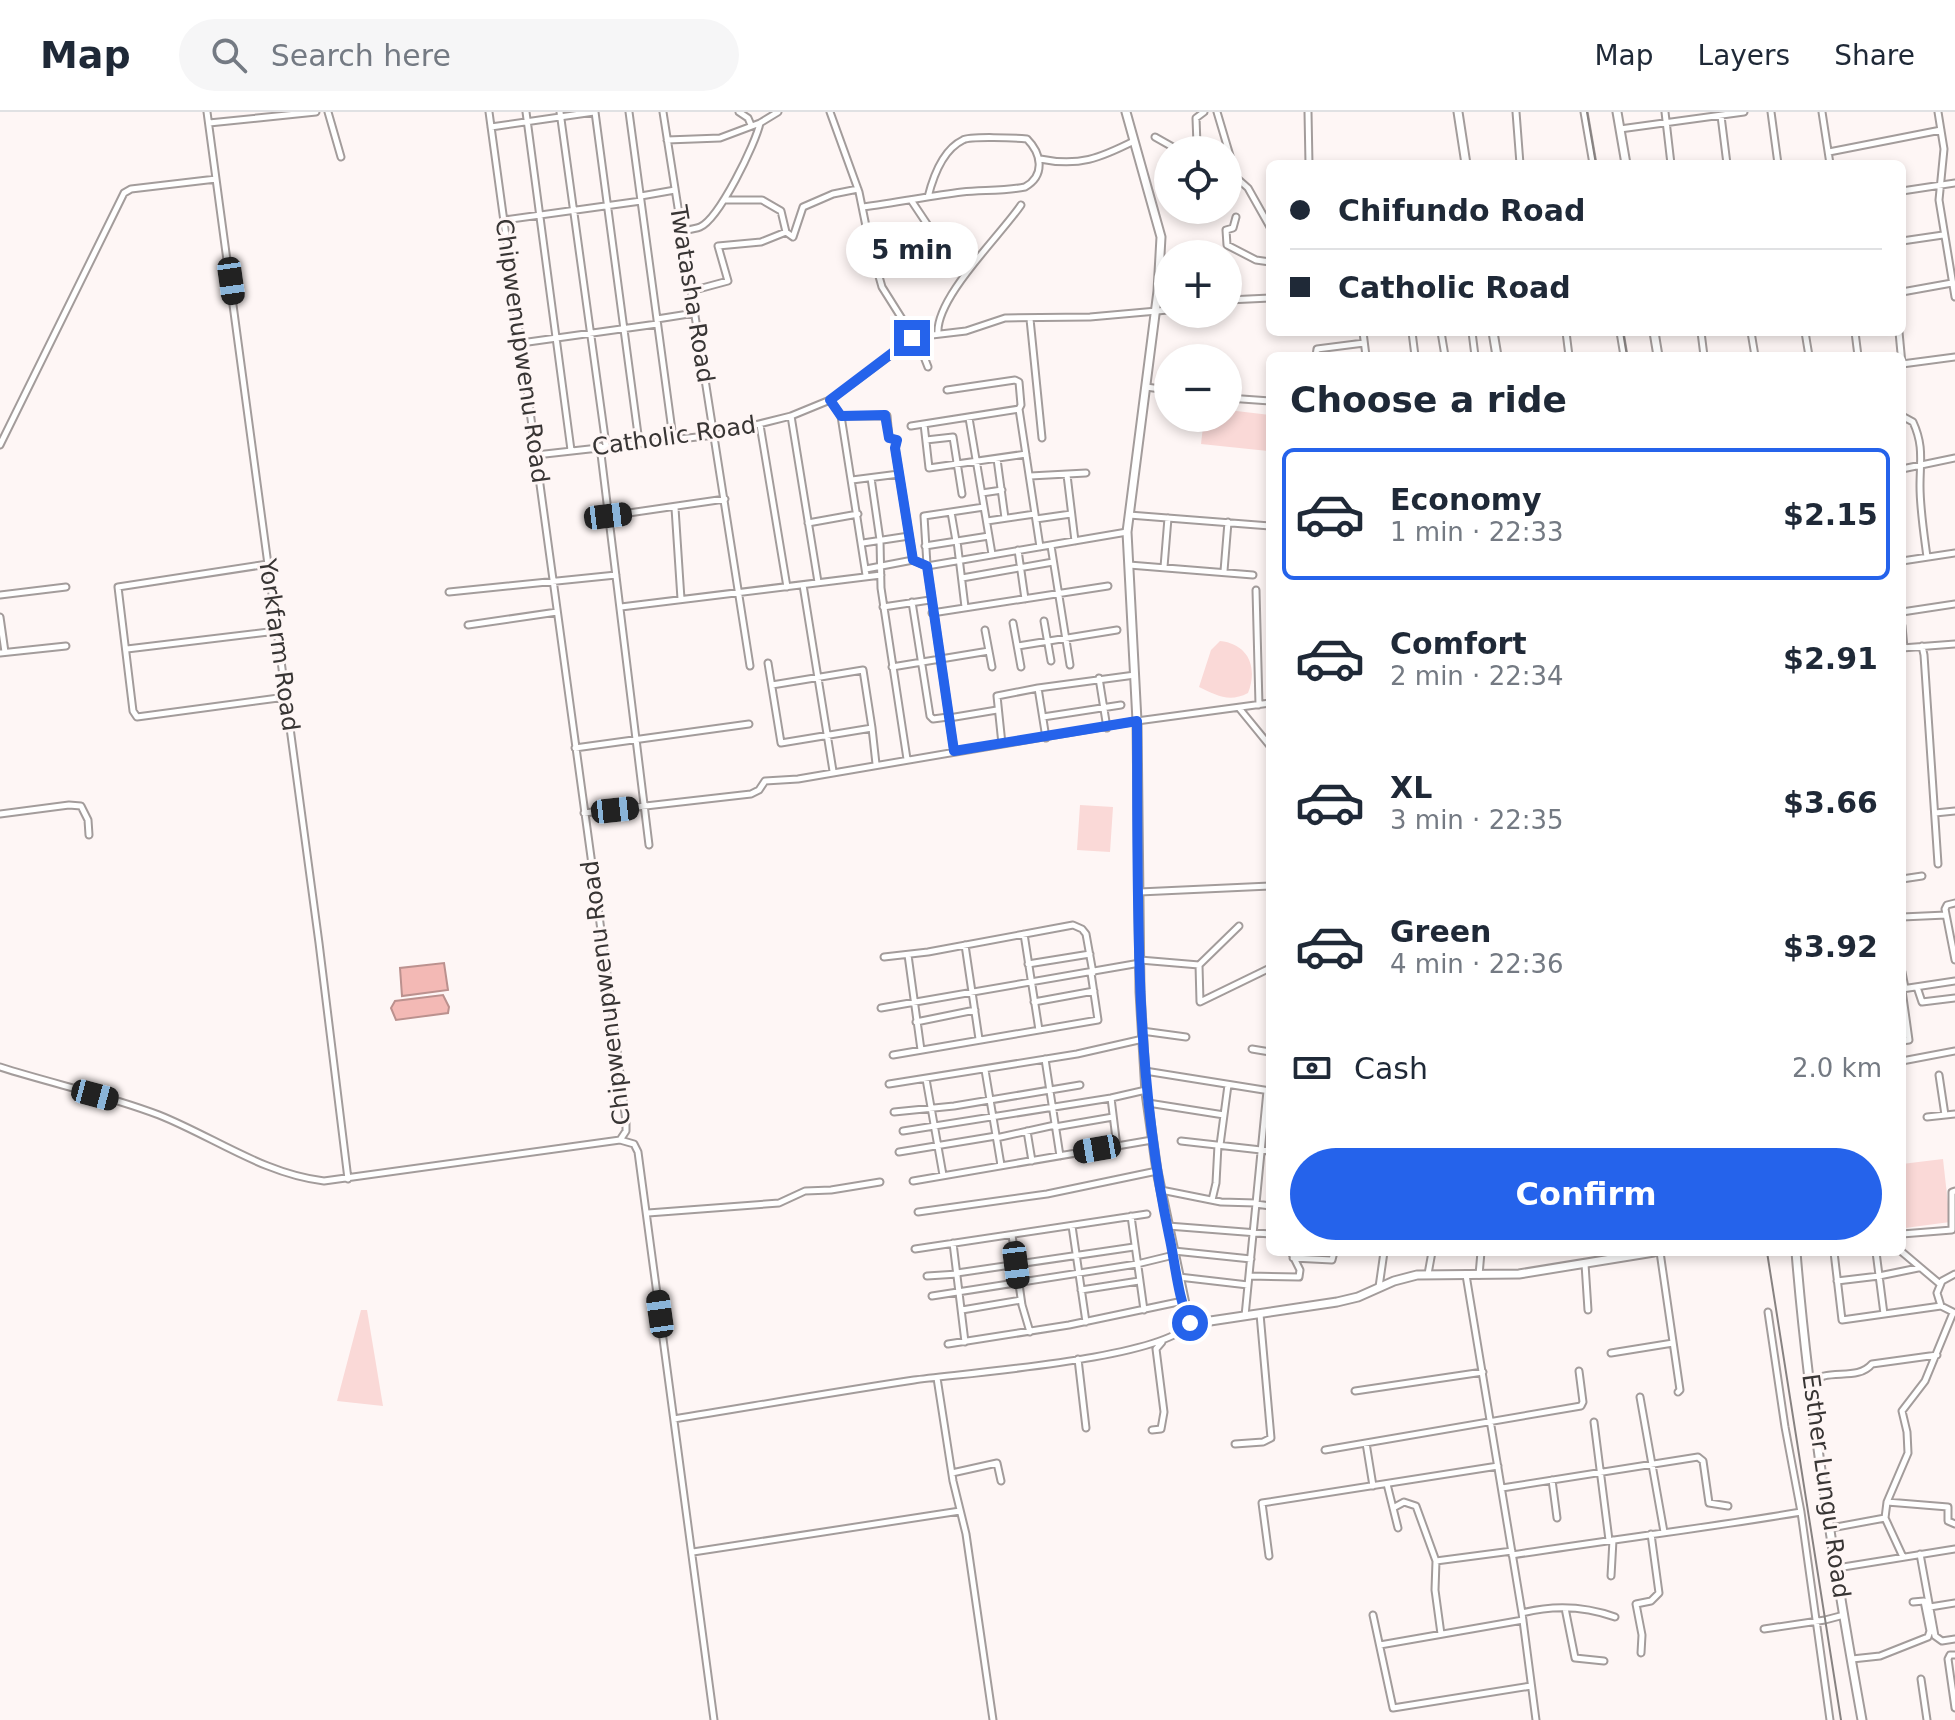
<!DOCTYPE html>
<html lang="en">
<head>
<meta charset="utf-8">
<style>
	:root { --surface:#fff; --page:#f6f6f7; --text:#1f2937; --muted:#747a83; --line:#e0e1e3; --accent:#2563eb }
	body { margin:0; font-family:"DejaVu Sans",sans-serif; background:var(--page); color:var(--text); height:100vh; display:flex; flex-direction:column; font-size:30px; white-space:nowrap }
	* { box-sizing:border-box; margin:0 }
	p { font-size:26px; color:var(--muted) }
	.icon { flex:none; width:44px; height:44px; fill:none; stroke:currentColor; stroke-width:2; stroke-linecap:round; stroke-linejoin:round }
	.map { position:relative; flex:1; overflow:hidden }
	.side { position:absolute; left:1266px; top:240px; width:640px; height:904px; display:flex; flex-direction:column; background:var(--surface); border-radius:12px; box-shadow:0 4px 12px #0003 }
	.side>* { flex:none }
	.hud { position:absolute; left:1266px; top:48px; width:640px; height:176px; border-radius:12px; box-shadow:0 4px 12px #0003; display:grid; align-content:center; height:176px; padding:0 24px; background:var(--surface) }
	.fabs { position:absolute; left:1154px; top:24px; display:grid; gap:16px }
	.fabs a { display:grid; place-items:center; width:88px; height:88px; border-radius:50%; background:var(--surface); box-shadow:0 4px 12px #0003; font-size:40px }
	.end { position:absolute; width:36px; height:36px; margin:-18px; border:10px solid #2563eb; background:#fff; box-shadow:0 0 0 4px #fff }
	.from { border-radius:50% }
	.bubble { position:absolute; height:56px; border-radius:28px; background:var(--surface); box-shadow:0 4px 12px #0003; font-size:26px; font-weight:600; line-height:56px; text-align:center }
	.car { position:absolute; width:24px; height:48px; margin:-24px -12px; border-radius:10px; box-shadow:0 0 6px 2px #0007; background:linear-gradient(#222 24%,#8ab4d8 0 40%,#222 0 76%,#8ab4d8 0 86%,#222 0) }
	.hud b { display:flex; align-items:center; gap:28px; height:76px; font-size:30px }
	.hud b+b { border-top:2px solid var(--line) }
	.hud i { width:20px; height:20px; background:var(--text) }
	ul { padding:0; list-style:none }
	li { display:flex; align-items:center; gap:24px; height:132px; margin:0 16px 12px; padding:0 8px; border:4px solid transparent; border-radius:12px }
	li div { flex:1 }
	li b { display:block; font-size:30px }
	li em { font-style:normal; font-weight:600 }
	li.selected { border-color:var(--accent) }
	li>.icon { width:72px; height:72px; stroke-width:1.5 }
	h2 { padding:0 24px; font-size:36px; line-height:96px }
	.pay { display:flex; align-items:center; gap:20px; height:88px; padding:0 24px; font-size:30px }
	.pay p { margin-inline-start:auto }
	.action { display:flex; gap:16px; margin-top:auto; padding:16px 24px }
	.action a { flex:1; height:92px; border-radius:48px; background:var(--accent); color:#fff; font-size:32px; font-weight:600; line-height:92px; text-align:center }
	header { display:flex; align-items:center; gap:48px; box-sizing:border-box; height:112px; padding:0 40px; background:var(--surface); border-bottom:2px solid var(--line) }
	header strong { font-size:38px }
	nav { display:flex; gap:44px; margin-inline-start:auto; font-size:28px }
	.search { width:560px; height:72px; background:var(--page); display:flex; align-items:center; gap:20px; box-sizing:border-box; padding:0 28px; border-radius:44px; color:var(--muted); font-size:30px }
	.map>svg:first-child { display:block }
	.green { fill:#fad9d7 }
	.water { fill:#f3b9b5; stroke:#bb918e; stroke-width:2 }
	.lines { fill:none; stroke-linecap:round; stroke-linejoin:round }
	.street-casing { stroke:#a39c9b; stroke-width:9 }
	.secondary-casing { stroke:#a39c9b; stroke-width:11 }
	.street { stroke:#fff; stroke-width:5 }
	.secondary { stroke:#fff; stroke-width:7 }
	.rail { stroke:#878281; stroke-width:2 }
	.route { stroke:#2563eb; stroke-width:10 }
	.labels { text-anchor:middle; stroke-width:6; stroke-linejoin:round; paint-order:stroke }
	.street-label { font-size:24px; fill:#383534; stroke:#fef6f5 }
</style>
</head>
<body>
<header>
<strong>Map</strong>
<div class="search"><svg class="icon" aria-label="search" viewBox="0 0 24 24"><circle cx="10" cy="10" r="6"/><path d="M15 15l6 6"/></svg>Search here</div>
<nav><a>Map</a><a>Layers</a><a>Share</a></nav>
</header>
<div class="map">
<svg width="1955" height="1608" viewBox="0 0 1955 1608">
	<rect width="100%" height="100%" fill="#fef6f5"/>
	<path class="green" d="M1228,298L1270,303L1268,339L1201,332L1204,306H1228Z
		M1220,529C1249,532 1258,556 1248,581C1229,591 1216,583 1199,575L1211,538Z
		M1080,693L1113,695L1110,740L1077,738Z
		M1943,1047L1950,1110L1905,1116L1902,1052Z
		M361,1198H367L383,1294L337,1289Z"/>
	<path class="water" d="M444,851L448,878L402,884L400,856Z
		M443,883L449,895L448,901L396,908L391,896L395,889Z"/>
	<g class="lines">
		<defs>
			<path id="street" d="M207,0L319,831L348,1067
				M328,0L341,45
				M526,0L571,338
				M560,0L606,333
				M595,0L639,330
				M629,0L673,326
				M663,0L750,554
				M739,0L748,6L751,13
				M830,0L859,80L869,129L882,175L921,237L928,255
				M1217,0L1231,47L1230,60L1248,76L1270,115
				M1308,0L1309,52
				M1516,0L1520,52
				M1584,0L1593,52
				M1665,0L1671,52
				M1771,0L1778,52
				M1822,0L1830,52
				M1938,0L1944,37L1939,88L1955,185
				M1721,4L1727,52
				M209,11L316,0
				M491,15L594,0
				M1620,17L1744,0
				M1155,25L1178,38
				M667,28L720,26L760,11L778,0
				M1194,38L1197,33L1196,6L1204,0
				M1829,40L1941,18
				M1040,47C1079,55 1100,46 1134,29
				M1902,79L1955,71
				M641,84L675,78
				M725,88H762L781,99L786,120
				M911,88L935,124L976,149
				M862,95C896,91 929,84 962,80C983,78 1005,79 1025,75C1046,63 1041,41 1027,27C1016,26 970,24 963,28C942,38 933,65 928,85
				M1236,105L1233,116L1226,118L1227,133L1256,148L1270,150
				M504,108L641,89
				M681,119C687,118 695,117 700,115C719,107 756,31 760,11
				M1902,129L1943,123
				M691,179L728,169L718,134L761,130L786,120L793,125L803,95L833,82L858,77
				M1902,180L1952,171
				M1228,188L1270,186
				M657,207L695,201
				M1030,207L1042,326
				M1363,220L1366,244
				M1412,220L1415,244
				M1441,220L1445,244
				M1472,220L1475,244
				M1566,220L1569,244
				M1620,220L1624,244
				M1701,220L1704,244
				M1751,220L1755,244
				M1805,220L1809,244
				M1855,220L1858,244
				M1899,220L1902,252
				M938,222C935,186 1000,124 1021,93
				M521,231L657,212
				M1316,244L1317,237L1364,231
				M1902,252L1955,245
				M1146,275L1168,278
				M1228,286L1270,289
				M830,288L841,304L866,463
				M1019,297L1040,435
				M791,304L818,470
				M841,304H887L889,326L897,328L895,336L913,448
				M1902,304L1913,310C1924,334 1920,349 1920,374C1920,397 1924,422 1927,445
				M969,306L992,442
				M924,312L929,356L1026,342
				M760,313L787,475
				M911,314L1019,297L1021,293L1019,270L1015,268L947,278
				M926,328L953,325L962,382
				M0,333L124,81L131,77L216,67
				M600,334L649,733
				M536,343L715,323L791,304L830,288L915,225L966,219L1005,206L1090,205L1168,198
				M997,347L1005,406
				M1902,357L1955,346
				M1067,363L1075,429
				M1030,364L1086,361
				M871,366L880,428L881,476L907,647
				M852,368L899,362
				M982,381L1002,378
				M675,396L681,487
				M951,400L956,429
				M1129,403L1270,414
				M608,404L725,387
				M1036,407L1071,402
				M987,409L1035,402
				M808,411L858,402
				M957,429L965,495
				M863,431L909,424
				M925,434L989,424
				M1051,434L1070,553
				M1018,438L1025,487
				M1902,449L1955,441
				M268,452L118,475L133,599L137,605L286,585
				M927,453L924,404L984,395
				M1129,453L1253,463
				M1164,455L1168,406
				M866,457L913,448L927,454
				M1224,459L1228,410
				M962,466L1053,450
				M803,473L833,659
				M1256,478L1259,593
				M449,480L616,463
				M0,483L66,475
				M912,490L930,604L933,607L948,605
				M621,495L881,463
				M883,495L930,488
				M1902,500L1955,492
				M932,501L1108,474
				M0,505L5,540
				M1044,509L1051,549
				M1013,511L1021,555
				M468,513L557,500
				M1902,514L1904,536
				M985,518L992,555
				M1018,534L1117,518
				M1922,534L1924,543L1938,752
				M1902,536L1955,532
				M127,537L277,519
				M0,541L66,534
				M768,551L781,631L872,616L863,558L772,573
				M892,555L989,539
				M1099,566L1107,616
				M1239,596L1270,634
				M1043,605L1121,593
				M949,606L997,598
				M872,616L876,652
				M1046,626L1038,576L1135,563
				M1002,632L997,584L1038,576
				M575,636L749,612
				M954,639L927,454L1127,420
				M584,701L751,682L759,678L765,669L798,667L1137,609L1270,591
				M1935,701L1955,699
				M0,702L69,693L81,694L88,708L89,723
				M1902,767L1922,764
				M1139,780L1270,774
				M1955,791L1947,793L1945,797L1955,848
				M1902,805L1946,803
				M1024,822L1039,918
				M965,833L979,927
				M908,843L921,938
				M884,845L928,840L1073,813L1082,817L1086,822L1093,861
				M1140,848L1199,853L1239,814
				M1028,852L1090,842
				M1199,853L1200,890L1270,856
				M1902,860L1905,876
				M1917,875L1922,890L1955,886
				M1902,877L1955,869
				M1902,878L1909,928L1902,929
				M1034,890L1094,879
				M881,896L1140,851
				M916,910L975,898
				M1142,919L1186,925
				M1252,937L1270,940
				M893,943L1098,908L1091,861
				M1045,947L1060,1044
				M1902,949L1955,939
				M0,955C53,972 107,983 159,1003C214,1025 264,1062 324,1069L620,1028L626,1019V1010L613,906L489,0
				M985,958L1001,1053
				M1145,959L1270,979
				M1939,963L1945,1003
				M926,967L943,1063
				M889,972L1077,942L1143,927
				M1111,986L1117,1035
				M1148,991L1224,1003
				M894,1000L954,994L1080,973
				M1927,1005L1955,1002
				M1055,1015L1113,1005
				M903,1019L1111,986L1146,978
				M1027,1019L1032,1049
				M996,1026L1055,1013
				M620,1028L634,1032L638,1040L714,1608
				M1181,1029L1270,1039
				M1220,1033L1228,973
				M899,1040L996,1024
				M913,1069L1152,1028
				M1161,1078L1221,1090L1256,1091
				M1212,1088L1216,1071L1218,1033
				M1256,1092L1270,1094
				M918,1100L1047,1082L1157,1059
				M648,1101L779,1091L805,1079L831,1078L880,1070
				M1131,1104L1144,1198
				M1072,1114L1086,1210
				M1168,1114L1270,1122
				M1902,1122L1952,1118V1080L1955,1079
				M1012,1123L1022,1193L1030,1220
				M953,1131L965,1230
				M915,1137L1147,1102
				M1174,1139L1251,1147
				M1660,1140L1680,1278L1678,1280
				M1834,1140L1842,1208L1941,1194
				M1876,1140L1884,1202
				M1902,1140L1940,1172
				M1293,1146L1332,1148L1334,1140
				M1585,1152L1588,1198
				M957,1161L1134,1135
				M1428,1162L1432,1140
				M1955,1162L1942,1169L1937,1181L1941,1194L1955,1201
				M1466,1163L1522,1501L1536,1608
				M1479,1163L1481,1140
				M927,1164L958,1162
				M1249,1164L1299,1165L1300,1158L1291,1140
				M1179,1165L1248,1173
				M1837,1169L1879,1164L1918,1156
				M1379,1175L1384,1140
				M1081,1178L1139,1169
				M932,1184L1137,1152L1174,1143
				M962,1198L1021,1188
				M1768,1200L1785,1315L1801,1400L1830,1608
				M1245,1204L1267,979
				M948,1232L1069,1213L1183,1189
				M1611,1241L1673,1231
				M1078,1247L1086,1316
				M937,1266L953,1369L966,1422L993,1608
				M1810,1269C1815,1268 1819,1266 1824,1264C1840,1260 1860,1266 1872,1252L1937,1243
				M1355,1279L1483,1260
				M1640,1285L1664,1420
				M674,1307C754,1294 834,1280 914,1268C964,1261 1165,1247 1190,1211
				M1594,1310L1609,1428
				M1152,1318L1161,1317L1164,1300L1156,1237L1162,1230
				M1366,1331L1373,1374
				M1235,1332L1263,1330L1271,1326L1260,1202
				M1325,1338L1581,1294L1583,1290L1579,1259
				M952,1361L997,1351L1001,1369
				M1552,1368L1557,1406
				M1387,1372L1398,1416
				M1502,1376L1698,1345L1703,1349L1709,1391L1728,1394
				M1887,1390L1948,1395V1409L1955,1412
				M1393,1396L1404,1390L1416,1394L1436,1449L1435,1478L1441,1522
				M1831,1416L1885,1406
				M693,1440L960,1399
				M1920,1442L1935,1524L1942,1529L1955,1527
				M1512,1443C1608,1428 1706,1416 1801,1400
				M1269,1444L1262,1391L1498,1354
				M1903,1445L1885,1406L1887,1390L1908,1341L1907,1320L1902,1299L1925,1269L1953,1201
				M1436,1449L1512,1439
				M1837,1456L1955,1437
				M1611,1464L1613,1428
				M1930,1495L1955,1491
				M1565,1496L1575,1546L1604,1549
				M1522,1501C1553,1493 1584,1494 1615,1505
				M1373,1503L1393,1596L1531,1574
				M1764,1517L1825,1508L1844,1503
				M1380,1533L1523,1508
				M1641,1541L1642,1523L1636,1492L1651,1489L1659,1481L1651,1422
				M1955,1543H1950L1948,1547L1955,1596
				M1852,1547L1880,1544L1928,1525L1930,1519L1924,1489L1913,1490
				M1921,1567L1927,1608"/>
			<path id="secondary" d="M1126,0L1161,125L1158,179L1127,420L1137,609L1140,880L1146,981L1157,1059L1188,1206L1190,1211H1197L1337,1190L1358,1185L1394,1169L1417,1163L1519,1162L1654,1140
				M1458,0L1466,52
				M1617,0L1626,52
				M1493,220L1497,244
				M1654,220L1658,244
				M1796,1140C1809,1297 1834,1453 1862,1608"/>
		</defs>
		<use href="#street" class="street-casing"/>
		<use href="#secondary" class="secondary-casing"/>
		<use href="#street" class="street"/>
		<use href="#secondary" class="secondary"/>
		<path class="rail" d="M1587,0L1596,52
			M1623,220L1627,244
			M1767,1140L1841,1608"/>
	</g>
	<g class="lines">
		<path class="route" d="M912,226L830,288L841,304L885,303L889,326L897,328L895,336L913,448L927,454L954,639L1137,609C1138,781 1133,954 1169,1123C1175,1149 1178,1188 1190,1211"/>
	</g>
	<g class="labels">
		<g class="street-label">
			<text transform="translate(692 182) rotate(81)" y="8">Twatasha Road</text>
			<text transform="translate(522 239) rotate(82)" y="8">Chipwenupwenu Road</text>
			<text transform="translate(674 324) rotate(-8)" y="8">Catholic Road</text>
			<text transform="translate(279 533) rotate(82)" y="8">Yorkfarm Road</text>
			<text transform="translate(606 881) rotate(-97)" y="8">Chipwenupwenu Road</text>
			<text transform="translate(1826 1374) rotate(82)" y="8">Esther Lungu Road</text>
		</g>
	</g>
</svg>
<div class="fabs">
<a><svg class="icon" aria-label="locate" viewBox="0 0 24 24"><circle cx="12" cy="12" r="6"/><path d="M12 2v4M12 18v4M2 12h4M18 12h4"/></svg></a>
<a>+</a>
<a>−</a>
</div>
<i class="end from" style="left:1190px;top:1211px"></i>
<i class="end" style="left:912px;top:226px"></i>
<div class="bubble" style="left:846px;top:110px;width:132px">5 min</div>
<i class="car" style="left:231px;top:169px;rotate:172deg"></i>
<i class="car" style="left:608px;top:404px;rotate:83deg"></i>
<i class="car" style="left:615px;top:698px;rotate:84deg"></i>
<i class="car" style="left:95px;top:983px;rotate:105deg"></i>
<i class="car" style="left:1097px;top:1037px;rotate:260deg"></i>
<i class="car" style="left:1016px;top:1153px;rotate:173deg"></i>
<i class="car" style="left:660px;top:1202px;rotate:352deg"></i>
<div class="hud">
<b><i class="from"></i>Chifundo Road</b>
<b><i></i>Catholic Road</b>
</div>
<section class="side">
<h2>Choose a ride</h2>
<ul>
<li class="selected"><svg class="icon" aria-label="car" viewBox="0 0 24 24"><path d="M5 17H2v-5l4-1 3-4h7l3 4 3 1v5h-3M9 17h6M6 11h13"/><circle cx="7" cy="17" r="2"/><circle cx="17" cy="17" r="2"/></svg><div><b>Economy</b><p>1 min · 22:33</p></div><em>$2.15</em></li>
<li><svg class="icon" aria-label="car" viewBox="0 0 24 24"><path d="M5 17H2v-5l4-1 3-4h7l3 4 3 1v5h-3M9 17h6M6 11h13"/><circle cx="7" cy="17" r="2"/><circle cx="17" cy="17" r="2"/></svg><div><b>Comfort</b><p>2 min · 22:34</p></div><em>$2.91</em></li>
<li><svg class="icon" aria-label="car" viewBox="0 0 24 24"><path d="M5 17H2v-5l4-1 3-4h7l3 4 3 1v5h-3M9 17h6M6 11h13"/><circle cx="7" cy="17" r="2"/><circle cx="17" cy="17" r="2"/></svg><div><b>XL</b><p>3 min · 22:35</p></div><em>$3.66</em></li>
<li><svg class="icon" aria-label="car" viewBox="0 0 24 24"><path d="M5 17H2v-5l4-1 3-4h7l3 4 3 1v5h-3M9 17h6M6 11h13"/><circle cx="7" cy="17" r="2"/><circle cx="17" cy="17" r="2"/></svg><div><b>Green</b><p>4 min · 22:36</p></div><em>$3.92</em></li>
</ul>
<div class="pay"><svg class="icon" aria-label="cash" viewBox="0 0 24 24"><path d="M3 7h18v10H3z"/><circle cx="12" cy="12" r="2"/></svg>Cash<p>2.0 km</p></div>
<div class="action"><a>Confirm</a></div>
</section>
</div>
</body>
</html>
